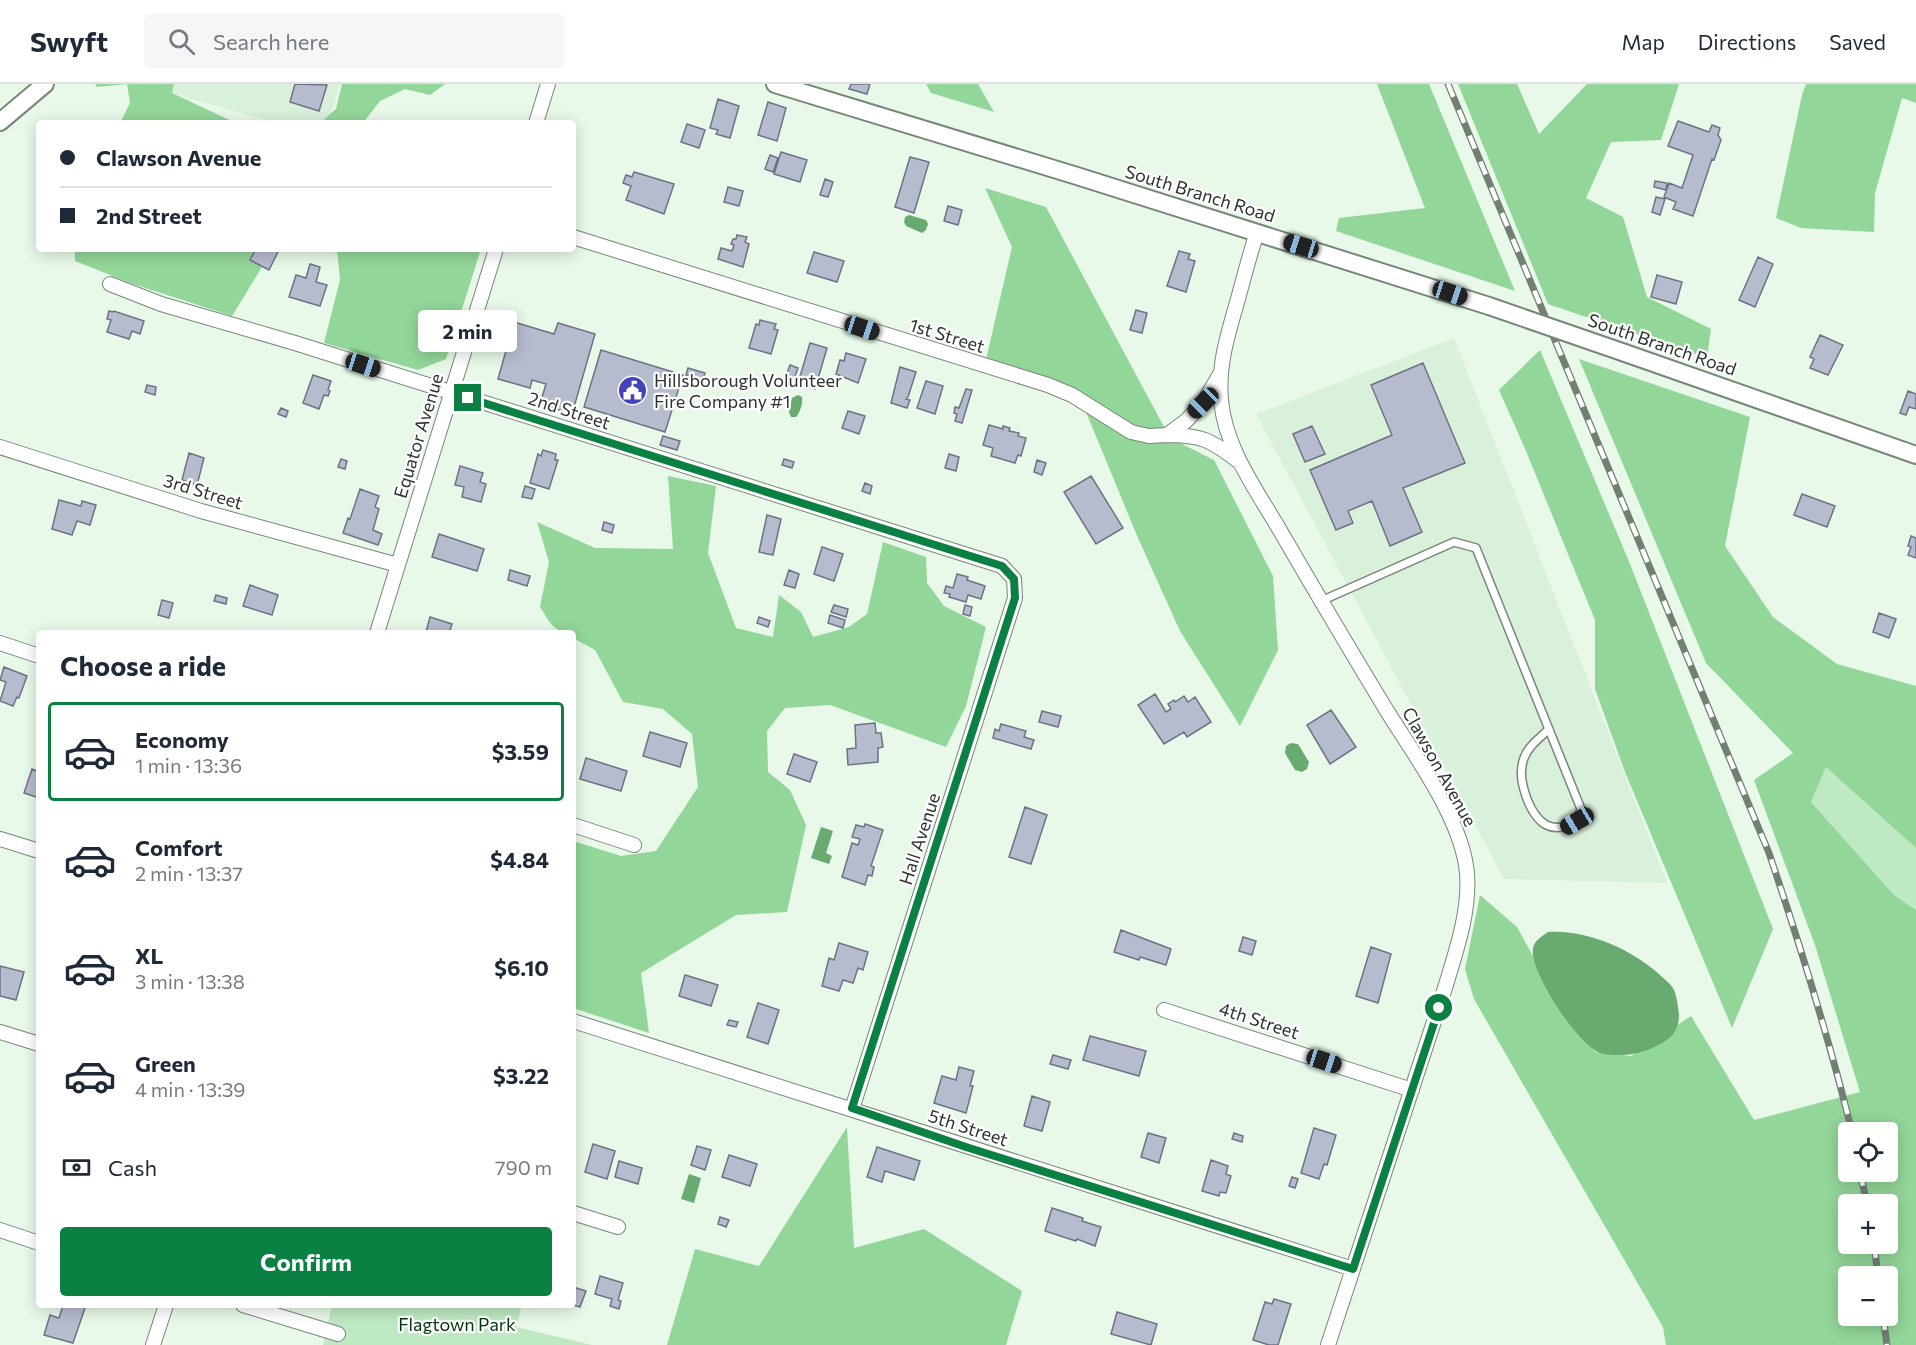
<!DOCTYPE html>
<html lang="en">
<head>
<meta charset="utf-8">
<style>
	:root { --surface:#fff; --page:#f6f6f7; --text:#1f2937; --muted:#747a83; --line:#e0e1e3; --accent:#0b8043 }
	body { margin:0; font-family:Commissioner,sans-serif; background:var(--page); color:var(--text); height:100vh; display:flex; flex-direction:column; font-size:22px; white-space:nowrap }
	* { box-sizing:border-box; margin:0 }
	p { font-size:20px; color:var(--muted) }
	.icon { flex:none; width:33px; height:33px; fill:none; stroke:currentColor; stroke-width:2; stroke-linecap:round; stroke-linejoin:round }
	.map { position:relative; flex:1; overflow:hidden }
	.side { position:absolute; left:36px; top:546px; width:540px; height:678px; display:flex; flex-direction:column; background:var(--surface); border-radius:6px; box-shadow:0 3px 15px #0003 }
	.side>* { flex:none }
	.banner { position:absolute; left:36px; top:36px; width:540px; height:132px; border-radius:6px; box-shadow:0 3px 15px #0003; display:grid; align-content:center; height:132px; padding:0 24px; background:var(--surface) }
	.tools { position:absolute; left:1838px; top:1038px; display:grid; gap:12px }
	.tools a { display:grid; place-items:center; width:60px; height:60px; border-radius:6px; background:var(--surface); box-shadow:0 3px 15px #0003; font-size:30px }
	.end { position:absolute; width:27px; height:27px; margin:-14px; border:8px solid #0b8043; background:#fff; box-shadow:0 0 0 3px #fff }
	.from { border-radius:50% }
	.bubble { position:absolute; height:42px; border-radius:6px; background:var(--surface); box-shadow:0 3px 15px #0003; font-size:20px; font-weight:700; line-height:42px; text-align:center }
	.car { position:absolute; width:18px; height:36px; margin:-18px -9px; border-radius:8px; box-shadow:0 0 4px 2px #0007; background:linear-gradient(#222 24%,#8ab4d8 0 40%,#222 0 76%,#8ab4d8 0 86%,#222 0) }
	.banner b { display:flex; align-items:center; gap:21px; height:57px; font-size:22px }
	.banner b+b { border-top:2px solid var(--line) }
	.banner i { width:15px; height:15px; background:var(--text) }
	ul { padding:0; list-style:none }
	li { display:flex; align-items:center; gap:18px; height:99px; margin:0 12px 9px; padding:0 12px; border:3px solid transparent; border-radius:6px }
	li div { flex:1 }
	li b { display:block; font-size:22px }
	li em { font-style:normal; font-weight:700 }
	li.current { border-color:var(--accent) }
	li>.icon { width:54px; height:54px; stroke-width:1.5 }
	h2 { padding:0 24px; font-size:27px; line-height:72px }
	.pay { display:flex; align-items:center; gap:15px; height:66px; padding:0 24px; font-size:22px }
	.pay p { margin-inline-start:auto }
	.action { display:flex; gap:12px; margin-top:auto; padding:12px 24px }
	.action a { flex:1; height:69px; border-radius:6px; background:var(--accent); color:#fff; font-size:24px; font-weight:700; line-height:69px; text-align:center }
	header { display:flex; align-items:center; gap:36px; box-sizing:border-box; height:84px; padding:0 30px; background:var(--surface); border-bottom:2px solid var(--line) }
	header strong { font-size:28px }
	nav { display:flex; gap:33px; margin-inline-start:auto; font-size:21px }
	.search { width:420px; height:54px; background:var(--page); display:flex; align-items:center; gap:15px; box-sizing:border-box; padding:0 21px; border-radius:6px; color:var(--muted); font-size:22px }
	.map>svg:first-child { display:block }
	.built { fill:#d9f0db }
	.green { fill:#bee9c2 }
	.forest { fill:#92d699; fill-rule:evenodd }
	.water { fill:#68aa70 }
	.building { fill:#b7bbce; stroke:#6e7284; stroke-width:1.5 }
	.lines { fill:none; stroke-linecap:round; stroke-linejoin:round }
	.service-casing { stroke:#778678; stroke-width:10 }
	.minor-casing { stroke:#778678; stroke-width:16 }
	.tertiary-casing { stroke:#778678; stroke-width:20 }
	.service { stroke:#fff; stroke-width:7 }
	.minor { stroke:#fff; stroke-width:14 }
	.tertiary { stroke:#fff; stroke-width:16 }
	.rail-casing { stroke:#737e74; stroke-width:7 }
	.rail { stroke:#fff; stroke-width:4.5; stroke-dasharray:14; stroke-linecap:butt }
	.tertiary-bridge-casing { stroke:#778678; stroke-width:20; stroke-linecap:butt }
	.tertiary-bridge { stroke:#fff; stroke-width:16 }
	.route { stroke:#0b8043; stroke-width:8 }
	.labels { text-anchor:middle; stroke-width:4.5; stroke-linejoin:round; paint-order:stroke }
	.street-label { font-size:18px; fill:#2c332d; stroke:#fff }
	.poi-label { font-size:18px; fill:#2c332d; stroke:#fff; text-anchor:start }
	.park-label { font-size:18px; fill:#00340e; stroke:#fff }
</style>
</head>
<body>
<header>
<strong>Swyft</strong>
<div class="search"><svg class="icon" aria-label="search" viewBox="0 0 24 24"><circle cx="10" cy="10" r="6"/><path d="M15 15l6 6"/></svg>Search here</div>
<nav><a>Map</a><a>Directions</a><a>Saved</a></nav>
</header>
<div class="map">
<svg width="1916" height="1261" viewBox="0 0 1916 1261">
	<rect width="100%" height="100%" fill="#e8f9e9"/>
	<path class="built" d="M160,0H340L328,39H278L159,6Z
		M1454,254L1667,799L1504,795L1256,330Z"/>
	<path class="green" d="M1826,682L1916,764V826L1894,811L1811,718Z
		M332,1221H522L516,1243L592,1261H323Z"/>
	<path class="forest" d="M95,0H174L172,9L236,39H120L130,19L127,0L97,3Z
		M342,0H445L430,11L405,5L380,17L363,39H320L336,25Z
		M926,0H978L994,28L931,9Z
		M1377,0H1429L1515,207L1336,147L1339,134L1425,124Z
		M1458,0H1517L1539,50L1587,0H1679L1661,56L1611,58L1586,114L1623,133L1647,213L1711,245L1707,274L1548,220Z
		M1806,0H1916V19L1902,14L1875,109L1874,148L1801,144L1776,134L1802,11Z
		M985,104L1046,123L1170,354L1214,376L1273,492L1278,566L1240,642L1180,547L1138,454L1079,311L985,280L1012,163Z
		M75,165H273L232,232L133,200L75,177Z
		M337,165H481L446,275L418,286L324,259L340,196Z
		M1540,266L1630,480L1773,845L1732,944L1625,688L1595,605V536L1526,367L1499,306Z
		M1579,275L1750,333L1725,462L1773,533L1837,580L1916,602V764L1826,683L1811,718L1894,811L1916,826V1261H1666L1663,1243L1474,915L1465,885L1480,811L1517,843L1561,923L1595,968L1631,972L1691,932L1754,1036L1860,1008L1815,861L1754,696L1793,669L1706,579ZM1848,1048H1887V1088H1848ZM1848,1120H1887V1160H1848ZM1848,1192H1887V1232H1848Z
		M668,392L716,402L708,469L736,544L773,553L779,511L801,528L813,553L849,543L867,530L883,458L926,473L927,499L944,522L986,543L966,622L946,663L830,621L785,624L767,647L768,688L790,706L806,741L787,828L736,831L641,889L649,949L573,924V757L621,772L656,767L698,703L692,650L663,625L623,618L595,566L573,554V549C553,549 550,538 540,523L549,478L537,438L595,464L673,465Z
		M847,1043L854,1164L924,1145L1022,1207L1006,1261H667L695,1165L759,1182Z"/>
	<path class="water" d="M909,131L926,136L928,140L926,146L922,149L906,142L904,138L905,133Z
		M798,311L802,313C803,319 800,329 796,333H791L789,328L792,314Z
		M1291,659L1298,660L1309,678L1307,685L1302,688L1295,686L1285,669L1286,662Z
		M821,743L833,747L826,769L832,772L829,780L811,774Z
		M1548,848C1588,846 1631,865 1660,891C1664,895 1670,899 1673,904C1677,912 1678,922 1679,931C1679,951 1666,958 1650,965C1637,971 1614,973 1600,969C1578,961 1529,887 1533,864C1535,856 1541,853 1548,848Z
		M689,1090L701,1094L694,1119L681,1115Z"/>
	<path class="building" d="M295,0L327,1L319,27L290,18Z
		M851,0H870L867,10L849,5Z
		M718,15L739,22L730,54L716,50L718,46L710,44Z
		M768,18L786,24L777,57L758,51Z
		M1678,37L1709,48L1712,41L1720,44L1718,51L1721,56L1714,76L1712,75L1693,132L1673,125L1676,118L1664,113L1669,99L1682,104L1693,71L1668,62Z
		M687,40L705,46L699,64L681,58Z
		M781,68L807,76L800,98L774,90Z
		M770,71L778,74L773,88L765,85Z
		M910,73L929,78L914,129L895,123Z
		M634,88L674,100L664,130L626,116L631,102L623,99L626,91L632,93Z
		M825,95L833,98L828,113L820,111Z
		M1655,97L1667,99L1666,106L1654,103Z
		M728,103L743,107L739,122L724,118Z
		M1656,113L1665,115L1660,131L1652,128Z
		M948,122L962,126L958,141L944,137Z
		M737,151L747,153L745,158L749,160L743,183L718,175L721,164L732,167L734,161L731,160L733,155H736Z
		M256,165H271L278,168L269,186L250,176Z
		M1179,167L1190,170L1188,175L1195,177L1186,208L1167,202Z
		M814,168L844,177L837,198L807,189Z
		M1758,173L1773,180L1755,223L1739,216Z
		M310,180L320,183L316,198L327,201L320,222L289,213L296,191L306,194Z
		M1657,191L1682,198L1676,220L1651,213Z
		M1136,226L1147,229L1142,249L1130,246Z
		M109,227L113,228L114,227L144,237L140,250L132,247L129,255L107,248L111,236L107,235Z
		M760,236L776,240L774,245L778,246L771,270L749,264L756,240L759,241Z
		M514,238L554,250L558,239L595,250L572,330L540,320L546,300L532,296L530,304L498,295Z
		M1820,251L1843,261L1828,291L1810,284L1814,275L1810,273Z
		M810,259L827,264L815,305L798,299Z
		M601,266L683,291L665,348L584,323Z
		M846,269L866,275L858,299L836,290L840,276L844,277Z
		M1423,279L1465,379L1403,404L1422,448L1390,462L1372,417L1348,427L1353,439L1336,446L1310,386L1392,351L1371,301Z
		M790,281L798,284L793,298L785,295Z
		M900,283L916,288L908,313L906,315L910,316L907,324L891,319Z
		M688,284L705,289L703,296L686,291Z
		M313,291L331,297L328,306L330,307L328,312L324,311L319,325L303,319Z
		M926,297L943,302L935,330L917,324Z
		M147,301L156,303L155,311L145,308Z
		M966,305L972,306L962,339L955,337L957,330L954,329L955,323L959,324Z
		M1908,307L1916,310V325L1909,323L1906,331L1900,329Z
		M281,324L288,327L286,333L278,330Z
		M848,327L865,332L859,350L842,344Z
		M989,341L1003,345V342L1010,344L1009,347L1019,349L1018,352L1026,354L1021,372L1018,371L1015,379L991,372L993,364L983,361Z
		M1312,342L1325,370L1305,378L1293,350Z
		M663,352L680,357L677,366L660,361Z
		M543,366L556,370L555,376H558L549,405L530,399L538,370L541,372Z
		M189,369L204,374L197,401L182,396Z
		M949,370L959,373L956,387L945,384Z
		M341,375L347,377L345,385L338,383Z
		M784,375L794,378L792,384L782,381Z
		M1037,376L1046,379L1042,391L1034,388Z
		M460,382L483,389L480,398L486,400L481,418L462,413L464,403L455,401Z
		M1091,392L1123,444L1096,460L1064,408Z
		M865,399L872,402L870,410L862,407Z
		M525,402L535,405L532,415L522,413Z
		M360,405L379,412L375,423L379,425L373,446L382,450L378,461L343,449L348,434L350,435Z
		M1802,410L1835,422L1827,443L1794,431Z
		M59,416L81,422L82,417L96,421L90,441L77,437L72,451L52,445Z
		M767,431L781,435L773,471L759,468Z
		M604,438L614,441L612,449L602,446Z
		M439,450L484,465L477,487L432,473Z
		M1911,452L1916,454V474L1908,471L1911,463L1908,462Z
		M822,463L843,470L834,497L814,490Z
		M510,486L530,492L527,502L508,496Z
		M789,486L799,490L795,504L784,501Z
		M957,490L968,493L967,496L985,502L981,515L968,511L966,518L949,513L950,510L944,509L946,502L953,504Z
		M250,501L278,511L272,531L243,522Z
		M216,511L227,514L226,520L214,517Z
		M162,516L173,519L169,534L158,531Z
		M834,521L848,525L846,533L831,528Z
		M965,521L972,523L970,532L963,530Z
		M1879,529L1896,535L1889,554L1873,548Z
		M830,531L845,536L843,544L828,539Z
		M430,533L452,540L449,549H422L423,547L426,548Z
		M759,533L770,537L768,543L757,539Z
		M4,583L27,592L19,614L17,613L13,622L0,617L6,598L0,596Z
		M1155,610L1166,628L1171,625L1168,620L1174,616L1175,618L1184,612L1188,618L1195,613L1211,638L1187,653L1184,648L1164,660L1138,621Z
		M1331,626L1356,663L1330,680L1307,641Z
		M1042,627L1061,632L1058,643L1039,638Z
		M875,639L876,649H881L883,663L878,664V678L848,681L847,665L856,664L855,641Z
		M1001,640L1026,647L1024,653L1034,656L1031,665L993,654L995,645L999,647Z
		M650,648L687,659L680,683L643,672Z
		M794,670L817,678L810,698L787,690Z
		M586,674L627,687L621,707L580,695Z
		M32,685L39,688V714L24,709Z
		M1025,723L1047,731L1031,780L1009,773Z
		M865,740L883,746L871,782L874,783L872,792L868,791L865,801L842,793L852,759L858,761L860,755L852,753L856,741L864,743Z
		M1121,846L1171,865L1166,881L1140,873L1139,876L1114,868Z
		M1243,853L1256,857L1252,871L1239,867Z
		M839,859L868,868L863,886L858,884L853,899L843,896L839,907L822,902L829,874L834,876Z
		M1371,863L1391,870L1378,919L1356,912Z
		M0,882L24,888L16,916L0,912Z
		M685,891L718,901L711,922L679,912Z
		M758,919L779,926L768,960L747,953Z
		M729,936L738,938L736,943L727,941Z
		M1090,952L1146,967L1139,992L1083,976Z
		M1053,971L1071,976L1068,985L1050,980Z
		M959,983L974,987L970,1002H973L966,1029L934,1019L942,992L956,996Z
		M1032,1012L1050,1018L1042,1047L1024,1042Z
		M1314,1044L1336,1051L1327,1081L1324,1080L1319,1095L1301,1089Z
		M1148,1049L1166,1054L1159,1079L1141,1073Z
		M1234,1049L1243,1052L1242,1058L1232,1055Z
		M593,1060L615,1067L607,1095L585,1088Z
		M697,1062L711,1066L705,1086L691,1081Z
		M877,1063L920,1077L914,1096L885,1087L882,1098L867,1093Z
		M729,1071L757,1080L750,1102L722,1093Z
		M1211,1076L1228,1082L1226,1090L1231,1092L1226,1109L1220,1108L1219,1112L1202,1107Z
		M619,1077L642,1084L638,1100L615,1093Z
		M1292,1093L1298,1095L1295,1104L1289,1102Z
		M1052,1124L1083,1134L1082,1137L1101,1143L1095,1162L1077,1155L1076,1157L1045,1147Z
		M720,1133L729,1136L726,1143L718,1140Z
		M600,1192L623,1199L618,1216L621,1217L619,1225L610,1222L612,1215L595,1210Z
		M573,1203L586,1207L580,1223L573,1221Z
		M1274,1215L1291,1220L1278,1261H1269L1253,1256L1265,1218L1272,1220Z
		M63,1221H86L73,1259L44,1251L50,1231L59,1234Z
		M1117,1228L1157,1240L1151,1261L1111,1250Z"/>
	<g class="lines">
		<defs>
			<path id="service" d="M1321,517L1454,458L1476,464L1581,725L1577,737C1552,752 1537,740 1527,715C1522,701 1519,688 1524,674C1529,661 1540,654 1549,645"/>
			<path id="minor" d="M536,39L548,0
				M1257,148C1249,173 1243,197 1236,222C1227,253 1218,283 1221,316C1225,363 1255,404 1278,443C1314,505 1350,566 1387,627C1415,672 1462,735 1467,789C1470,828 1456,867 1445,904L1328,1261
				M573,153L1048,301L1072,311L1131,348L1149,352L1167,351L1186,337L1203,319L1220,290
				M110,200L161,220L295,259L1002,482L1014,495L1015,514L852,1025
				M1167,351C1202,351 1211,356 1238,377
				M0,363L201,427L398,481
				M377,549L496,165
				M0,559L39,572
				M573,741L634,761
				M0,755L39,767
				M1164,926L1412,1006
				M573,937L1353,1185
				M0,948L39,960
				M573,1129L618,1143
				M0,1146L39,1159
				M243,1221L338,1250
				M153,1261L166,1221"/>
			<path id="tertiary" d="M775,0L1077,92L1489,222
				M0,38L45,0
				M1625,269L1916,371"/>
		</defs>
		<use href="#service" class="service-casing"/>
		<use href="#minor" class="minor-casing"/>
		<use href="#tertiary" class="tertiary-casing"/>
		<use href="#service" class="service"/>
		<use href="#minor" class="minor"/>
		<use href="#tertiary" class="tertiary"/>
		<defs>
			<path id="rail" d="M1448,0L1769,769C1800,861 1829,954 1852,1048
				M1860,1088L1867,1120
				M1874,1160L1878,1192
				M1883,1232L1887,1261"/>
		</defs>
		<use href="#rail" class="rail-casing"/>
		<use href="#rail" class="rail"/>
		<defs>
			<path id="tertiary-bridge" d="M1489,222L1625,269"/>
		</defs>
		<use href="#tertiary-bridge" class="tertiary-bridge-casing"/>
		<use href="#tertiary-bridge" class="tertiary-bridge"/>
	</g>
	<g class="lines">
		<path class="route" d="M468,314L1002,482L1014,495L1015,514L852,1024L966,1063L1353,1185L1439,924"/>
	</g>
	<defs>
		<symbol id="civic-disc" viewBox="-11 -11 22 22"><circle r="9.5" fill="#4244b9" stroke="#fff"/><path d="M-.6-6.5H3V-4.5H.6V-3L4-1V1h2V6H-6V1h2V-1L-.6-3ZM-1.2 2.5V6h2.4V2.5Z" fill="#fff"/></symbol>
	</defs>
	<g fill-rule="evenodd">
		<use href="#civic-disc" x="616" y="290" width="33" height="33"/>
	</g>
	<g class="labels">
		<g class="street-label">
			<text transform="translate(1200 110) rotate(17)" y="6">South Branch Road</text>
			<text transform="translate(947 252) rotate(17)" y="6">1st Street</text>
			<text transform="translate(1662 261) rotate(19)" y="6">South Branch Road</text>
			<text transform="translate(569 327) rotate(18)" y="6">2nd Street</text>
			<text transform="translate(419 352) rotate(-73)" y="6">Equator Avenue</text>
			<text transform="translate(203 408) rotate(17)" y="6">3rd Street</text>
			<text transform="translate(1439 683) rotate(61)" y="6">Clawson Avenue</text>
			<text transform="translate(920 755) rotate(-72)" y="6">Hall Avenue</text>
			<text transform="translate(1259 937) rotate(18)" y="6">4th Street</text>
			<text transform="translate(968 1044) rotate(18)" y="6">5th Street</text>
		</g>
		<g class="poi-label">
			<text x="654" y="303">Hillsborough Volunteer<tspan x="654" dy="21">Fire Company #1</tspan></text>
		</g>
		<g class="park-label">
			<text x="457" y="1247">Flagtown Park</text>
		</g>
	</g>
</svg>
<div class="tools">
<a><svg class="icon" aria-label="locate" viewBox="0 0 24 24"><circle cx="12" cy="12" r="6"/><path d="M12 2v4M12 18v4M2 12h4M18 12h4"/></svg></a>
<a>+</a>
<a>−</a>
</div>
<i class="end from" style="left:1439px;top:924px"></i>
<i class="end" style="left:468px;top:314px"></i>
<div class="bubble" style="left:418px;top:226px;width:99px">2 min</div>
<i class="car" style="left:1301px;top:162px;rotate:287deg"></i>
<i class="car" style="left:1450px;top:209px;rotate:108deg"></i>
<i class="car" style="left:862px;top:244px;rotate:108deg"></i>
<i class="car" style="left:363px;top:281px;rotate:108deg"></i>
<i class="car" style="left:1203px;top:319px;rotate:225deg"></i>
<i class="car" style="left:1577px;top:737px;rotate:240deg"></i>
<i class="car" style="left:1324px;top:977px;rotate:108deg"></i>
<div class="banner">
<b><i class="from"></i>Clawson Avenue</b>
<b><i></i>2nd Street</b>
</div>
<section class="side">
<h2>Choose a ride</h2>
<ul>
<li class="current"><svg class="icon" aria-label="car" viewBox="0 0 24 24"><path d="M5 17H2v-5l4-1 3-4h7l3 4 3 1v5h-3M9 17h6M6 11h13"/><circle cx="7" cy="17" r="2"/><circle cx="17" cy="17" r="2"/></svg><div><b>Economy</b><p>1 min · 13:36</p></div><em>$3.59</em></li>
<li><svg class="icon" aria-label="car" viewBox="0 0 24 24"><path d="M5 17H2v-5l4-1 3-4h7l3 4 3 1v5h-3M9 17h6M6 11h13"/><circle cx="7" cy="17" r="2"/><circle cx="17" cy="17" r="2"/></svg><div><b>Comfort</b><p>2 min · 13:37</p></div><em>$4.84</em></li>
<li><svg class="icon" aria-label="car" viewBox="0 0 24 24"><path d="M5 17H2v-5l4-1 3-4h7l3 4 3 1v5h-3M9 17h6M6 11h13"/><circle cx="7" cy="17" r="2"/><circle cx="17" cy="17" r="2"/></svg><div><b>XL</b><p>3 min · 13:38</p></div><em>$6.10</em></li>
<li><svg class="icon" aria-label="car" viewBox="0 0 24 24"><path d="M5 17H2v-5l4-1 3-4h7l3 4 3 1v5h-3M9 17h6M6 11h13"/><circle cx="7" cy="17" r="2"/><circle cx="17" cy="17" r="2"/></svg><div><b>Green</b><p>4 min · 13:39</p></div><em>$3.22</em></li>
</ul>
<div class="pay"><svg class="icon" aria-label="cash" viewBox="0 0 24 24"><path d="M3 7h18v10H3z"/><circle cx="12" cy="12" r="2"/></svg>Cash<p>790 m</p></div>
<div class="action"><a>Confirm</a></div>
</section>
</div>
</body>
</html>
